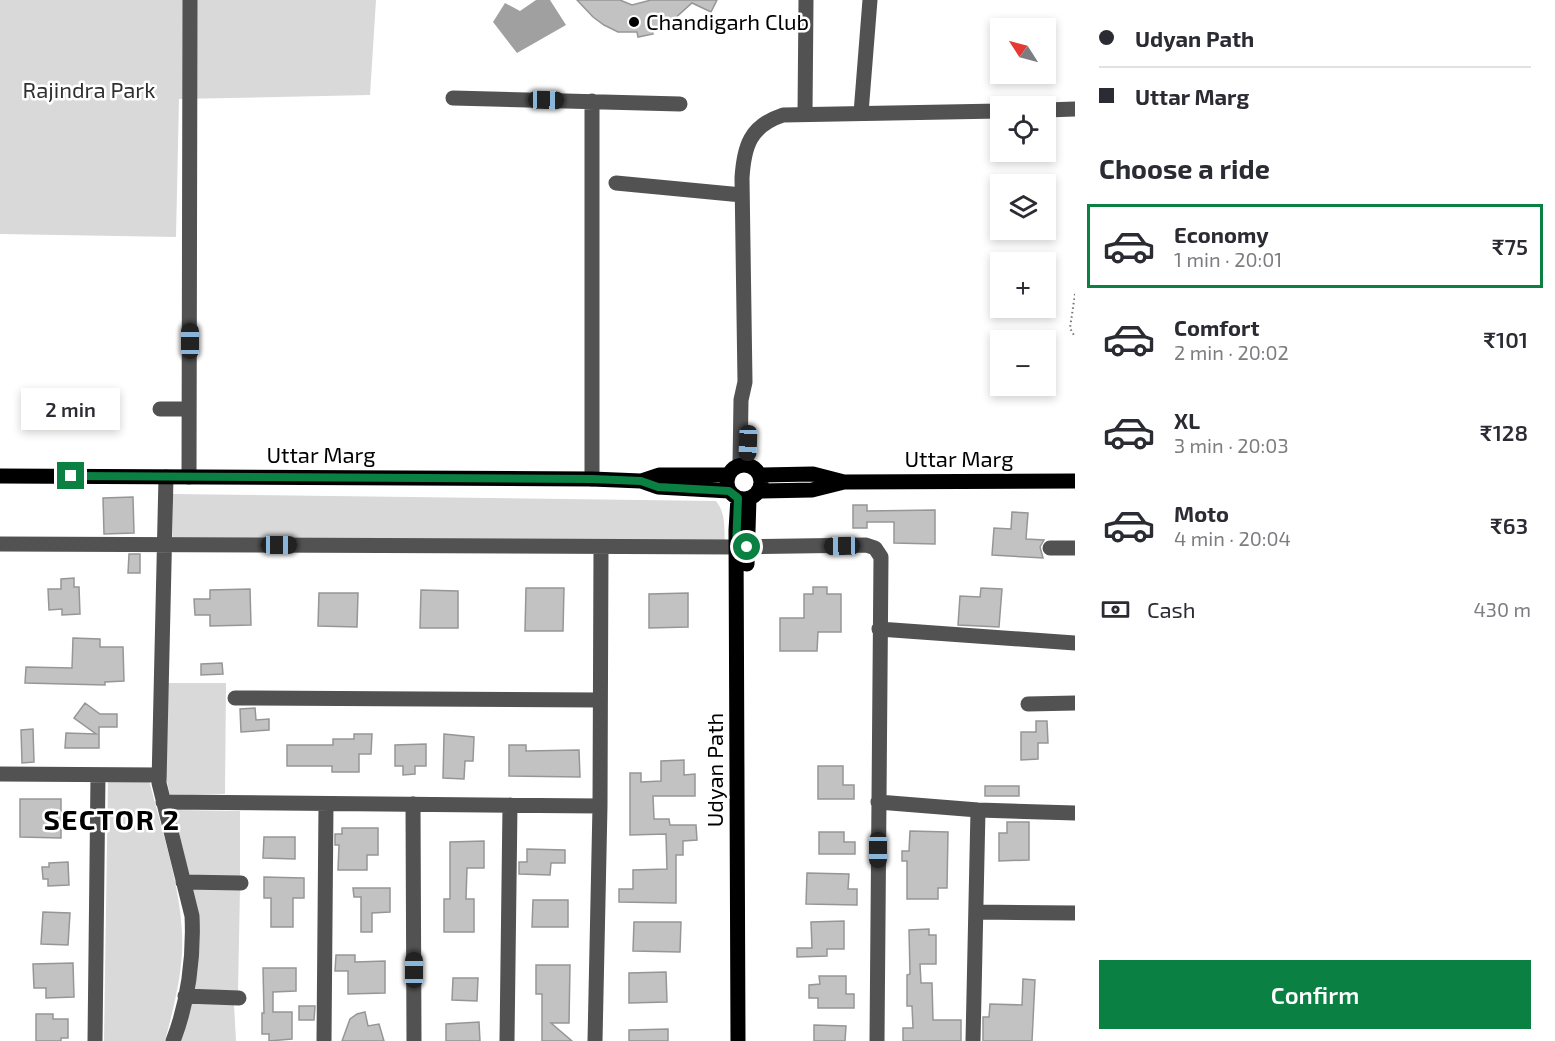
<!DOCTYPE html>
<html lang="en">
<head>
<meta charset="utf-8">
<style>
	:root { --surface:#fff; --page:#f2f2f3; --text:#2b2b33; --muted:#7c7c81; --line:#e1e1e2; --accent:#0b8043 }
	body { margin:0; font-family:"Exo 2",sans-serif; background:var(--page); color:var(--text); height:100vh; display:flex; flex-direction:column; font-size:22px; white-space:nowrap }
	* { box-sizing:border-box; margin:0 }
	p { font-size:20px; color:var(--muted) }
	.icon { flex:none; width:33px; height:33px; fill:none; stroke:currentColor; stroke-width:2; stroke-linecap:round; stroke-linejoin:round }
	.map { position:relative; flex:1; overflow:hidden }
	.sheet { display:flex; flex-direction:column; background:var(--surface); width:480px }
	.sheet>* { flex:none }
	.top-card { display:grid; align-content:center; height:132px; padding:0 24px; background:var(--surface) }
	.needle { width:39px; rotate:306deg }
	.buttons { position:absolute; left:990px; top:18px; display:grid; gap:12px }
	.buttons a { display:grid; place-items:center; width:66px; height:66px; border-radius:0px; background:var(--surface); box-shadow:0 3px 9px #0003; font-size:30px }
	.end { position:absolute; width:27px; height:27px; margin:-14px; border:8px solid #0b8043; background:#fff; box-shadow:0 0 0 3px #fff }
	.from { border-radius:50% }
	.bubble { position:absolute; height:42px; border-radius:0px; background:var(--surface); box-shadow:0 3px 9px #0003; font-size:20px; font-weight:600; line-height:42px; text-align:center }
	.car { position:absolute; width:18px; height:36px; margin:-18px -9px; border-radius:8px; box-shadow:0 0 4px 2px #0007; background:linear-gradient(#222 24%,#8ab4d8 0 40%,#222 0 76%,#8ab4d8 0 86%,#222 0) }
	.top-card b { display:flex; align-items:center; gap:21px; height:57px; font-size:22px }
	.top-card b+b { border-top:2px solid var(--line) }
	.top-card i { width:15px; height:15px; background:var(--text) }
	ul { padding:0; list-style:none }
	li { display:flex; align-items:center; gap:18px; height:84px; margin:0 12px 9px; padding:0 12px; border:3px solid transparent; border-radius:0px }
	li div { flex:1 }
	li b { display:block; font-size:22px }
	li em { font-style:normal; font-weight:600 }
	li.on { border-color:var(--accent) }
	li>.icon { width:54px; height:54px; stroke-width:1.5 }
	h2 { padding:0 24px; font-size:27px; line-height:72px }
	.pay { display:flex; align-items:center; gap:15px; height:66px; padding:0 24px; font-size:22px }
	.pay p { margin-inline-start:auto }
	.cta { display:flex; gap:12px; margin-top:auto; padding:12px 24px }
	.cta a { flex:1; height:69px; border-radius:0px; background:var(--accent); color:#fff; font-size:24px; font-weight:600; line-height:69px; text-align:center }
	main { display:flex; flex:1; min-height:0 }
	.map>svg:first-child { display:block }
	.green { fill:#d9d9d9 }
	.water { fill:#a0a0a0 }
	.building { fill:#c2c2c2; stroke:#969696; stroke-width:1.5 }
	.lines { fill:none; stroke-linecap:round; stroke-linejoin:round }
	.path { stroke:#747474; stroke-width:2; stroke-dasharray:1.5 3; stroke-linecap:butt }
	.minor { stroke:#525252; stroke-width:15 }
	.major { stroke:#000; stroke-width:15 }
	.route { stroke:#0b8043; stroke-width:8 }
	.poi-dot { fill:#000; stroke:#fff; stroke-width:2 }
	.labels { text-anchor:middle; stroke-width:5; stroke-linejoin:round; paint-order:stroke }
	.poi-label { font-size:22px; fill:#000; stroke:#fff; text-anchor:start }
	.park-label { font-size:22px; fill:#303030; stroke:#fff }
	.street-label { font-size:22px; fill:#000; stroke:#fff }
	.district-label { font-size:28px; font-weight:bold; letter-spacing:1.5px; fill:#000; stroke:#fff }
</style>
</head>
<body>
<main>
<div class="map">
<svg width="1075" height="1041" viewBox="0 0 1075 1041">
	<rect width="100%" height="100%" fill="#fff"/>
	<path class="green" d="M0,0H376L370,95L179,99L176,237L0,234Z
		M173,494L716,501C726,513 724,528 725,543L173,541Z
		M168,683H226L225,794L170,795L166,777Z
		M108,780H149C161,828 180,884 182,933C184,969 174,1006 165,1041H104Z
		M174,810L240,811V877L189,876Z
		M190,886L240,888L238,991L192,989Z
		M189,1003L234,1004L236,1041H179Z"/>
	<path class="water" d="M536,0H550L566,25L517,53L493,22L505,3L520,11Z"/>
	<path class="building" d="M577,0H620L632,5L651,0H717L711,12L692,3L674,19L652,28L653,34L638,37L637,32H618L604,25L593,17Z
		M133,497L134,533L104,534L103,498Z
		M853,505H867V511L935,510V544L894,543V522H867V528H853Z
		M1012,512L1028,513L1026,539L1044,540L1040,547L1043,558L992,555L994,528L1011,529Z
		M129,554H140V573H128Z
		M74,578V587H79L80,614L62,615V609L49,610L48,589H61V579Z
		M813,587H827V594H841V632H818L817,651H780V618H804V594H813Z
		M526,588H564L563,631H525Z
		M981,588L1002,589L999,627L958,625L960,596L980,597Z
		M250,589L251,625L210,626V615H195L194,599H210V590Z
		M421,590L458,591V628H420Z
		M319,593H358L357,627L318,626Z
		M688,593V627L649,628V594Z
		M73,638L100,639V647H123L124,681L105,682V685L25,683L26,667L72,668Z
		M222,663L223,674L201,675V664Z
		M85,703L100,714H117V727H99V748H65L66,733L96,734L74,718Z
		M255,708L256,720L269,719V730L241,732L240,709Z
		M1036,721H1047L1048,743H1038V759L1021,760V732H1036Z
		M33,729L34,762L22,763L21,730Z
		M354,734H372L371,754H359V772H332V766H287V745H333V739H354Z
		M444,734L474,737L473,761H465L464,779L443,778Z
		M426,744V766H415V774L403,775V766H395V745Z
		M509,745H526V751L579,750L580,777L509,776Z
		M684,760V775L695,774V796H653L654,819H669L670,825H696L697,840L683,841V855H676V903L619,902V889H633V870L667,869L666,834L630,835V773H641V782L661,781V761Z
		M818,766H843V785H854V799H818Z
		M985,786H1019V796H985Z
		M20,799H61V838L20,837Z
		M1007,822H1029V860L999,861V833H1007Z
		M342,828H378V855H367V870H338L339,845H335V834H342Z
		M910,831L948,832L947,888H938V899H907V861H902V851H909Z
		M819,832H844V842H855V854H819Z
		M264,837H295V859L263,858Z
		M484,841V868H467L466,899H474V932H444V899H450V842Z
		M527,849L565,850V863H551L550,875L519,874V862H527Z
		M68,862L69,885L48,886V879H43L42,867H49V863Z
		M807,873L849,874L848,889H857V905L806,904Z
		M264,877L304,878V898H293V927H271V898H264Z
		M353,888H390V912L372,913V932H361V897H354Z
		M533,900H568V927H532Z
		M43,912L70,913L68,945L41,944Z
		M844,921V949H827V956L797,957V948H812L811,922Z
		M634,922H681L680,952L633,951Z
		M929,929V935H936V964H920L921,983H932L933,1020H961V1041H903V1028H913L912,1006H907V975L910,974L909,930Z
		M336,955H355V962L385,961V993L348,994V971H335Z
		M73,963L74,997L46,998V988H34L33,964Z
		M536,965H570L569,1023H551L572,1041H542V994H536Z
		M263,968H296V991L273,992V1012H292V1039L269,1041V1034H262V1013H264Z
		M666,972L667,1002L629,1003V973Z
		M819,976H846V994H854V1008H818V998H809V985L820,984Z
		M453,978H478L477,1001L452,1000Z
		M1023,979L1035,980L1032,1041H983V1017H989L990,1004L1022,1005Z
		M299,1006H315L314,1020H299Z
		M365,1012L368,1026L379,1024L384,1041H342L350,1019L357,1014Z
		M36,1014H53V1019H68V1038H61V1041H36Z
		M479,1022L480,1041H446V1024Z
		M814,1025L846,1026L845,1041H814Z
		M668,1029V1041H629V1030Z"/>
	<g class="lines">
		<path class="path" d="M1075,294L1070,328L1075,337"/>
		<path class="minor" d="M453,98L680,104
			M592,101V479
			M1046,110L1075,109
			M861,113L870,0
			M805,114L806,0
			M616,183L742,195
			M160,409H189
			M740,465L741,400L745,382L742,178C744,146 750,126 783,115L1000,111
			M166,477L159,783L192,916C194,957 188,1003 173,1041
			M189,477L190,0
			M0,544L737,547L866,545L875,548L881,557L877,1041
			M1050,548H1075
			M879,629L1075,643
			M235,698L600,700
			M1028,704L1075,703
			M0,774L159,775
			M163,802L600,806
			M878,802L978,810L1075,813
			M413,804L414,1041
			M183,882L241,883
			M976,912L1075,913
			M185,996L239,998
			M95,1041L98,775
			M324,1041L326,804
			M507,1041L510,805
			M595,1041L600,806L601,547
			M973,1041L978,810"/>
		<path class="major" d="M727 482a17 17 0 1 1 34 0a17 17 0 1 1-34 0Z
			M760,475L813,474L844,482L1075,481
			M0,476L592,479L641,481L658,487L729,491
			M641,481L659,475H728
			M758,491L812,490L844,482
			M738,498L736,530L738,1041
			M747,564L749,498"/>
	</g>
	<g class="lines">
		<path class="route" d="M71,476L592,479L641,481L658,487L729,491L738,498L736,548L747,547"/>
	</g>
	<circle class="poi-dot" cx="634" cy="22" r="6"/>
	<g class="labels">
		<g class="poi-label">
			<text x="646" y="30">Chandigarh Club</text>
		</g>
		<g class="park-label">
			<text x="89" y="98">Rajindra Park</text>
		</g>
		<g class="street-label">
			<text x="321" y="463">Uttar Marg</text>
			<text x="959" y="467">Uttar Marg</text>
			<text transform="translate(715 770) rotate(-90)" y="8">Udyan Path</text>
		</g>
		<g class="district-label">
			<text x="112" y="830">SECTOR 2</text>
		</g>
	</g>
</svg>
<div class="buttons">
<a><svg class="needle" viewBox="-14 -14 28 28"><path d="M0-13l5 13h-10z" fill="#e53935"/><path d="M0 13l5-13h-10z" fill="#7c7c81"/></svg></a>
<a><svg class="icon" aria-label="locate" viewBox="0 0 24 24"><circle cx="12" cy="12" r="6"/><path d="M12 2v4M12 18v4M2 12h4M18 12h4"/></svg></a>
<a><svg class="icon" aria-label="layers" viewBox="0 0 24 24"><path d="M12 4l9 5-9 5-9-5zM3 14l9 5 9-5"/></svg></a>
<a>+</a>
<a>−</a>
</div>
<i class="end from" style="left:747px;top:547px"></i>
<i class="end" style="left:71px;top:476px"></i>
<div class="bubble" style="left:21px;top:388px;width:99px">2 min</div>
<i class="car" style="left:546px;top:100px;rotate:91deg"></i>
<i class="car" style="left:190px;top:341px;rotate:0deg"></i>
<i class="car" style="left:748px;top:443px;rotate:182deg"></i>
<i class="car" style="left:279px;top:545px;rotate:90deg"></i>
<i class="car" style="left:842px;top:546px;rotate:269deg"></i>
<i class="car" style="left:878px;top:850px;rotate:180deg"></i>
<i class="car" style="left:414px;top:970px;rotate:0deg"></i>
</div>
<section class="sheet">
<div class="top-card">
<b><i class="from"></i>Udyan Path</b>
<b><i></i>Uttar Marg</b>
</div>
<h2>Choose a ride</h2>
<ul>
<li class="on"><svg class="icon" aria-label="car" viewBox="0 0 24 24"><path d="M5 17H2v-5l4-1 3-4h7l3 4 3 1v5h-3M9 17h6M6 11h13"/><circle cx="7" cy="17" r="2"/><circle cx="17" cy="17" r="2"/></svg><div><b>Economy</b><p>1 min · 20:01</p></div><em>₹75</em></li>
<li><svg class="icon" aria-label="car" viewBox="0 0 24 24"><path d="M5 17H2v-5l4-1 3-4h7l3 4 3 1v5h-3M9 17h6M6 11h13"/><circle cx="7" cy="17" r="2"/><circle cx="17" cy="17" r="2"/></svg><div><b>Comfort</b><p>2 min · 20:02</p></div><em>₹101</em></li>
<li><svg class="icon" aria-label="car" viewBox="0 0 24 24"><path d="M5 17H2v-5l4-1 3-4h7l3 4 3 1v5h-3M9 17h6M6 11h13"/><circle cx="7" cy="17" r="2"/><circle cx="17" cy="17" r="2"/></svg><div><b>XL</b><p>3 min · 20:03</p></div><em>₹128</em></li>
<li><svg class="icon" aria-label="car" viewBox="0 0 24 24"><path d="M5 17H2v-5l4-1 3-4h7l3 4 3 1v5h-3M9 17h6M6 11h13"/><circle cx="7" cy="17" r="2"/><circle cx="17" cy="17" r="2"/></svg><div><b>Moto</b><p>4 min · 20:04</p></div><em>₹63</em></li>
</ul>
<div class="pay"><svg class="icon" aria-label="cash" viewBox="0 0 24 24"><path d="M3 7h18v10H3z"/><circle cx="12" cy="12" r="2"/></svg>Cash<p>430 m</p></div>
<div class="cta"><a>Confirm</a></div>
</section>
</main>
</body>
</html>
